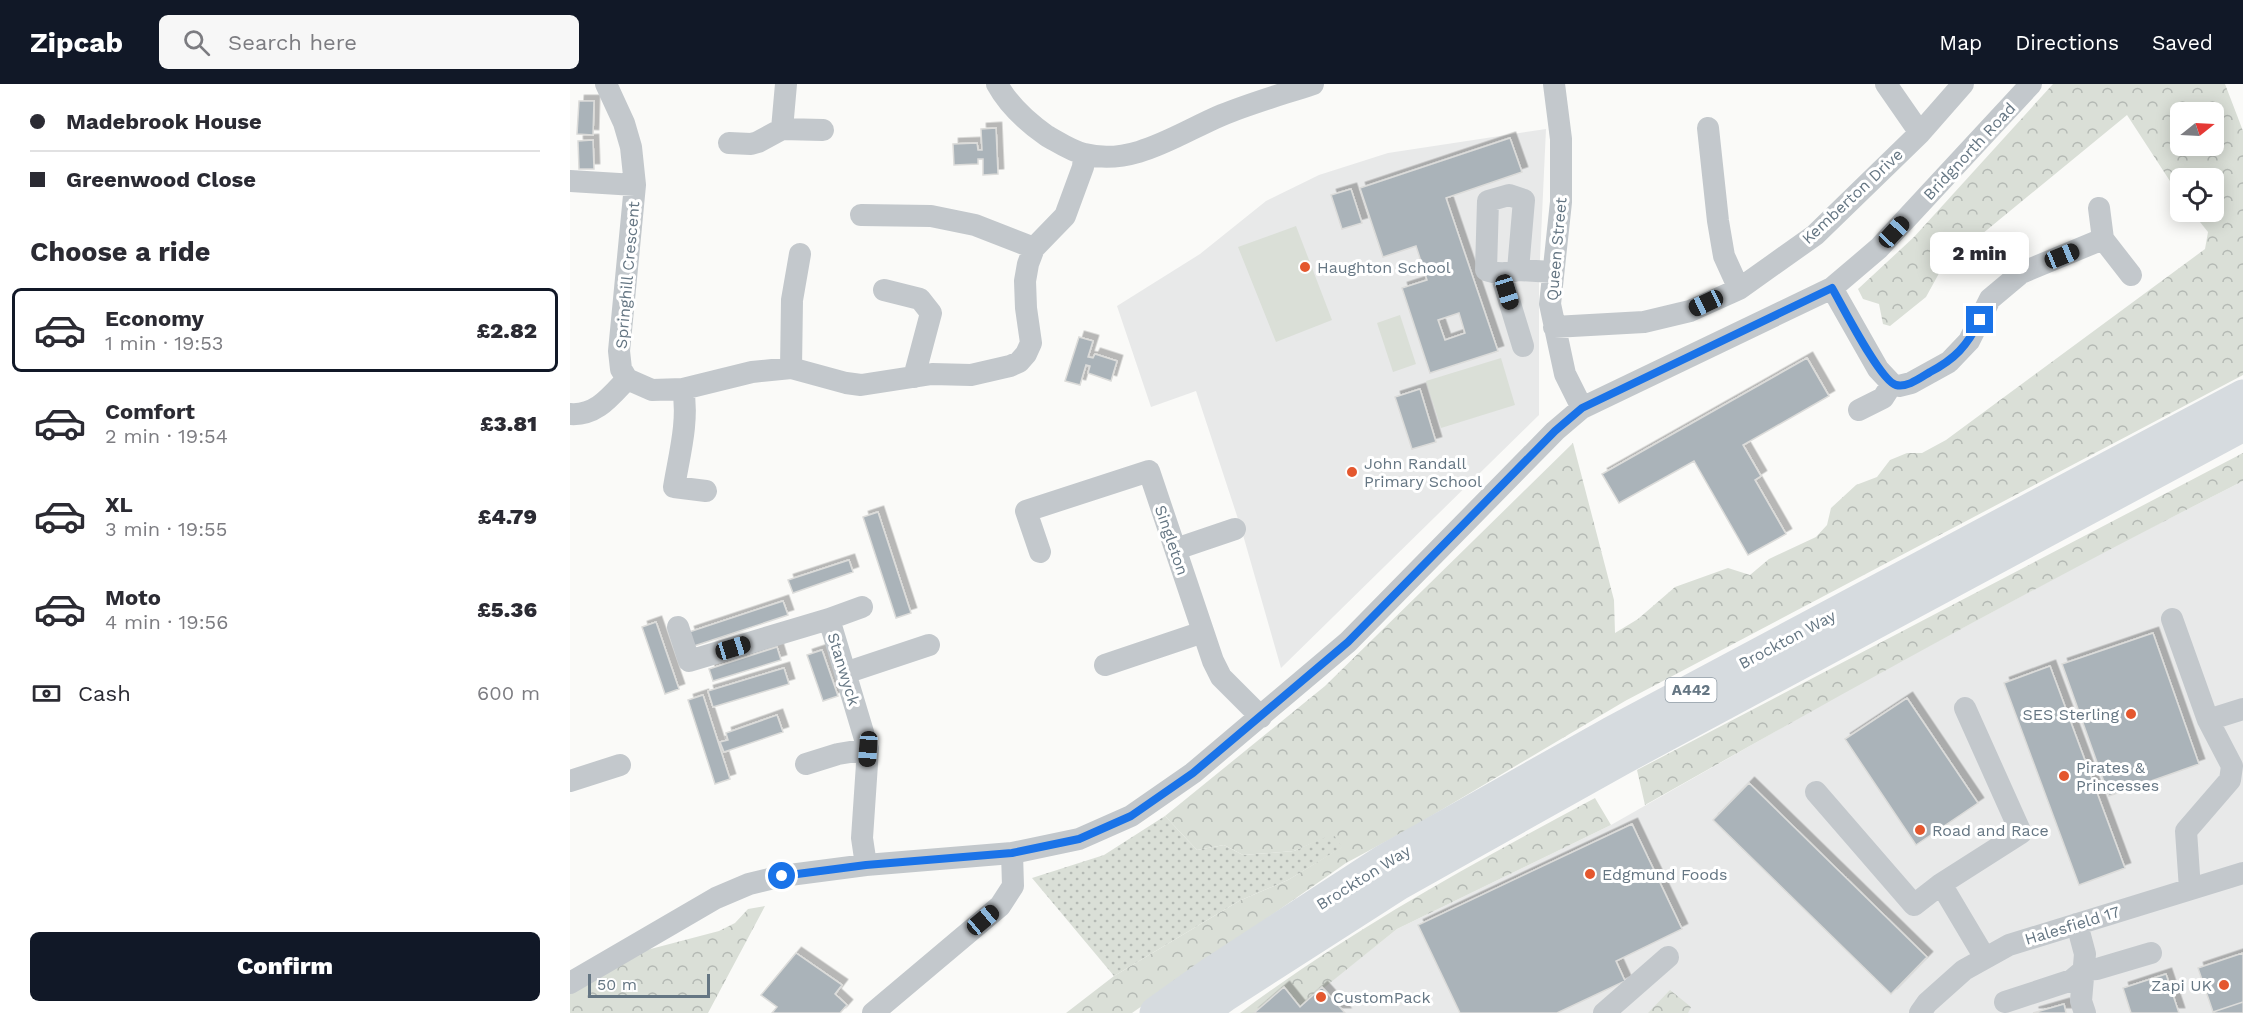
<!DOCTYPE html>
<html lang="en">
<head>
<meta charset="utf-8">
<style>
	:root { --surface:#fff; --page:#f7f7f7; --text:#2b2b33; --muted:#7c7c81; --line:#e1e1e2; --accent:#111827 }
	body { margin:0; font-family:"Work Sans",sans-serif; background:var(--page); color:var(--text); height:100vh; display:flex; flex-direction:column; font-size:22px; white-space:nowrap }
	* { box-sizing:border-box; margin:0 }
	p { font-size:20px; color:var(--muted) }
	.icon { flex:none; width:33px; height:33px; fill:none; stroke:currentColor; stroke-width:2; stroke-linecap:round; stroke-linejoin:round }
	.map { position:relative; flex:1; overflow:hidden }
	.details { display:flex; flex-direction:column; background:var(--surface); width:570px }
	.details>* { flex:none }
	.top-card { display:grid; align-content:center; height:132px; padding:0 30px; background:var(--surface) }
	.needle { width:39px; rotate:72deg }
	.controls { position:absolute; left:1600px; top:18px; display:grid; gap:12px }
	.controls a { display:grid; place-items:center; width:54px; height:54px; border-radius:9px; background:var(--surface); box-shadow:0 3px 15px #0003; font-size:30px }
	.scale { position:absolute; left:18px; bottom:15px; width:122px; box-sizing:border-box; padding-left:6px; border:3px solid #657683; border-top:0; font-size:16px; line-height:21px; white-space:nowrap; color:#657683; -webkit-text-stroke:4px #fff; paint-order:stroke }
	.end { position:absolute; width:27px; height:27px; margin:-14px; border:8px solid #1a73e8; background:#fff; box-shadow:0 0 0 3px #fff }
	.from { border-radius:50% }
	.bubble { position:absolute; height:42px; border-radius:9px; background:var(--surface); box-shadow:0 3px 15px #0003; font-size:20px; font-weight:800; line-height:42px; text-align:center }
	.car { position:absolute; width:18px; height:36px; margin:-18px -9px; border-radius:8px; box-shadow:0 0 4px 2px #0007; background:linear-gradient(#222 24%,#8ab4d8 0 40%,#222 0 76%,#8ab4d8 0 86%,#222 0) }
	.top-card b { display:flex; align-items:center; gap:21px; height:57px; font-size:22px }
	.top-card b+b { border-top:2px solid var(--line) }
	.top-card i { width:15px; height:15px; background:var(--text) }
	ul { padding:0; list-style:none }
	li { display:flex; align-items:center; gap:18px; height:84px; margin:0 12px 9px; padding:0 18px; border:3px solid transparent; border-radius:9px }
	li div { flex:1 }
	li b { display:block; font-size:22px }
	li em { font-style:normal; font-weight:800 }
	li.on { border-color:var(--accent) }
	li>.icon { width:54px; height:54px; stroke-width:1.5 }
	h2 { padding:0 30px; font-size:27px; line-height:72px }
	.pay { display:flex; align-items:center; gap:15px; height:66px; padding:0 30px; font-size:22px }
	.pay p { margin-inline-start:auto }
	.button { display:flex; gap:12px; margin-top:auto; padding:12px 30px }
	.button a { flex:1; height:69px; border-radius:9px; background:var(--accent); color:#fff; font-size:24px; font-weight:800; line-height:69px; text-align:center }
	header { display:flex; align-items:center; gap:36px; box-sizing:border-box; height:84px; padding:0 30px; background:var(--accent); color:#fff }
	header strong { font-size:28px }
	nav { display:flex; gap:33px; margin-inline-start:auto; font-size:21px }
	.search { width:420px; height:54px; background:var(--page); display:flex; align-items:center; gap:15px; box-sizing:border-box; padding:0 21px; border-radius:9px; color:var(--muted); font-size:22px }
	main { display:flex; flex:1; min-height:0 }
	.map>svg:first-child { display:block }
	.built { fill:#e8e9e9 }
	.grass { fill:url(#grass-dots) }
	.forest { fill:url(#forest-crowns); fill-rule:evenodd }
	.pitch { fill:#dadfd7 }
	.building { fill:#aab3b9; stroke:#dcdcda; stroke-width:1.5; fill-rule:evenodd; filter:url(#shadow) }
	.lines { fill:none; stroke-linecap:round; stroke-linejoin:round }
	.minor { stroke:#c3c8cc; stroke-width:22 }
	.highway { stroke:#d6dbdf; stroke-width:33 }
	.route { stroke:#1a73e8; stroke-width:8 }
	.poi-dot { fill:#e4572e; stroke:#fff; stroke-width:2 }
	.labels { text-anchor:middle; stroke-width:6; stroke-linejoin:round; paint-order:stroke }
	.shield { fill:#fff; stroke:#939fa8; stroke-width:1.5 }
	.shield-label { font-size:15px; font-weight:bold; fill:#657683 }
	.street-label { font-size:16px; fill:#657683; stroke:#fff }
	.poi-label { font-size:16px; fill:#657683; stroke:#fff; text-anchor:start }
</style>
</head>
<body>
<header>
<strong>Zipcab</strong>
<div class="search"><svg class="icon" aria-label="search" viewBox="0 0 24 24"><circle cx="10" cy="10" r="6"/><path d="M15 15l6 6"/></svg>Search here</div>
<nav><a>Map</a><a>Directions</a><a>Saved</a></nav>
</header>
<main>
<section class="details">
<div class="top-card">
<b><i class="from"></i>Madebrook House</b>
<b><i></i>Greenwood Close</b>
</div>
<h2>Choose a ride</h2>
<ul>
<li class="on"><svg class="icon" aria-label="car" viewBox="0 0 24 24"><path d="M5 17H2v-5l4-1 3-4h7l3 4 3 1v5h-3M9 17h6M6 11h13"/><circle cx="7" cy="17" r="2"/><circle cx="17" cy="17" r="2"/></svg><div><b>Economy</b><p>1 min · 19:53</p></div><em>£2.82</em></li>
<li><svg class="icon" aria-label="car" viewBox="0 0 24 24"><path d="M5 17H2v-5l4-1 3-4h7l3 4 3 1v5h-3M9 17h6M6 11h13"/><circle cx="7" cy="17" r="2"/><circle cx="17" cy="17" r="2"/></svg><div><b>Comfort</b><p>2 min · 19:54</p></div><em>£3.81</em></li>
<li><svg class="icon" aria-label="car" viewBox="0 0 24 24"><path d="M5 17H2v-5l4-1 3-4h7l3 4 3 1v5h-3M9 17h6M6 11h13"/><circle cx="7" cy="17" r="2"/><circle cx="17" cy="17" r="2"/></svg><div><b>XL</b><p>3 min · 19:55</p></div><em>£4.79</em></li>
<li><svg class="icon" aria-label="car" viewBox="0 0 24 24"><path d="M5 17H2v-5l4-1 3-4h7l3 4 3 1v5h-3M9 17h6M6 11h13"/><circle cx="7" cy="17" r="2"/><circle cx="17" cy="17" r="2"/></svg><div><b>Moto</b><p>4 min · 19:56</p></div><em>£5.36</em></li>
</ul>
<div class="pay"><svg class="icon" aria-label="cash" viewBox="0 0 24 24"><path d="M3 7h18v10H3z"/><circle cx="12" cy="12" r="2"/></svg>Cash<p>600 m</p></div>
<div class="button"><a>Confirm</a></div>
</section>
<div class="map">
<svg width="1673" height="929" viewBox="0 0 1673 929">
	<defs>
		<pattern id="grass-dots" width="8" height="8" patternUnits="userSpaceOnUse" patternTransform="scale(1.5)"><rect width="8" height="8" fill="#dadfd7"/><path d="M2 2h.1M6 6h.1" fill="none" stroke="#b4b9b4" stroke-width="1.8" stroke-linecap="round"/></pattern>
		<pattern id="forest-crowns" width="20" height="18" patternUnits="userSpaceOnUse" patternTransform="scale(1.5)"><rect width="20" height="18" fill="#dadfd7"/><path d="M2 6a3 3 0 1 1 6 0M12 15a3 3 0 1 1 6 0" fill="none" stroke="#b4b9b4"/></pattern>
		<filter id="shadow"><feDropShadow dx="5.5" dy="-5.5" stdDeviation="0" flood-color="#0004"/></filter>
	</defs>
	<rect width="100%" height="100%" fill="#fafaf8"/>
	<path class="built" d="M976,45L969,196V331L711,584L671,444L626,307L581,323L547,222L630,170L696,117L749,91L818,69Z
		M1673,397V929H684L714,903L730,922L827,845L1041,741L1294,597L1543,463Z"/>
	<path class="grass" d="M595,732L627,766L654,761L673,771L724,767L763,749L773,763L718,796L669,817L544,892L462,794L534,771Z"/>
	<path class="forest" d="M1483,0H1655L1673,47V291L1055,617L841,744L776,779L562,929H496L544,892L669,817L718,796L772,763L763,750L724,767L673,771L654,761L627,766L595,732L755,602L1003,359L1044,516L1045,549L1068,535L1105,503L1158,484L1180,491L1199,475L1246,453L1257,441L1261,424L1286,401L1307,393L1320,376L1337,369H1352L1376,356L1635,165L1638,148L1622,128H1644V94H1611V114L1557,31L1373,182L1356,213L1320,242L1313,240L1309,220L1293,215L1288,205L1344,153ZM1611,28H1644V62H1611Z
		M1673,369V397C1471,499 1273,609 1075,721L1067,686Z
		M1025,714L1041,741L827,845L730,923L713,904L684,929H670C780,846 904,779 1025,714Z
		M195,822L138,929H0V908L73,867L149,847L165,839L178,825Z
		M1100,906L1121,923L1118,929H1078Z"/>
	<path class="pitch" d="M726,142L762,236L706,258L668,163Z
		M830,231L846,280L823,288L807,239Z
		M931,274L945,321L871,344L856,297Z"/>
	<path class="building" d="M9,17H24L23,51L7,50Z
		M426,44L428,90L413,91V75H408V80L384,81L383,60L407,59L408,66H412L411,45Z
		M940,54L952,88L876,114L928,267L860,289L832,204L857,196L846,162L813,173L790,104ZM889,229L895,249L875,256L868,236Z
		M23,56L24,85H9L8,57Z
		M781,105L792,139L772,145L761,111Z
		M509,253L523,257L518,273L523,274L525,270L547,277L541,297L518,289L520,282L516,281L510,301L495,297Z
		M1237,274L1259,312L1173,361L1191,392L1185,396L1216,450L1178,471L1124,377L1049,419L1032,390Z
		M850,305L866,358L842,365L825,313Z
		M308,428L341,529L326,534L293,433Z
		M279,476L283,488L223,509L218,496Z
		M213,517L218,531L124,562L119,548Z
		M86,538L109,605L95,610L72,543Z
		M1583,549L1629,680L1539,712L1492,580Z
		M207,563L211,576L143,597L139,585Z
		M252,566L268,612L253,617L237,571Z
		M1480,582L1555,784L1509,801L1434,599Z
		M214,584L219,600L143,623L138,607Z
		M133,611L160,695L145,700L118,616Z
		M1337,614L1408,719L1346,761L1275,655Z
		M207,631L213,648L154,668L150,658L158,656L156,649Z
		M1179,699L1357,873L1321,910L1143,736Z
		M1062,740L1112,845L1046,877L1055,897L987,929H890L848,841Z
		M226,869L272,901L265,910L277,921L270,929H202L207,923L191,911Z
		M1673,869V918L1643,928L1628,884Z
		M1596,890L1609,929H1561L1553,904Z
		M714,903L730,923L752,903L775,929H684Z
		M1673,918V929H1644L1643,928Z
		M1494,920L1496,929H1463Z"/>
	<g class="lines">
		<path class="minor" d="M36,0L54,39L61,63L65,101L49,267L51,285L57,295L82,306L113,305L182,288L221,284L276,299L291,301L362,290L401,291L440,282L449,278L456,270L461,259L456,224L455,197L458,180L464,164L495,132L513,83L514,71
			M427,0C439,22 457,38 477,52C488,58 501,67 514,70C563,83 609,49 652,31C681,19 713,10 743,0
			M984,0L991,55V118L980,220L995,290L1012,324
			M1316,0L1350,49
			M1138,44L1148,137L1154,172L1169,205
			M212,45L216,0
			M159,59L181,60L188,58L212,45L253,46
			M0,97L65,101
			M1529,124L1533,155L1561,191
			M291,131L361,132L405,141L464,164
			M948,186L954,116L939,111L918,117L916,186L931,190L948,186L982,188
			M931,190L953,262
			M1262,204L1308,285L1322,300
			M314,206L350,215L361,229L344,293
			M984,243L1074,238L1120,227L1169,205L1245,151L1350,49L1393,0
			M221,284L222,216L230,170
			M1322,300L1329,302L1341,299L1379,278L1399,257L1420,215L1451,189L1533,155
			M113,305C119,337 109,372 104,403L136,407
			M1289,326L1313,314L1322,300
			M0,330C26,332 40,313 57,295
			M606,465L665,445
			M470,468L456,427L579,387L643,577L651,593L691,633
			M259,535L292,523
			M1602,535L1638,636L1662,682L1660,696L1616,747L1620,805
			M108,543L119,577L259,535L298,665L292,754L296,781
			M535,581L633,548
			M275,589L359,561
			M1395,624L1451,749L1371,800L1415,874
			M1638,636L1673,625
			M236,680L268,670L298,665
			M0,697L50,681
			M1246,708L1344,821L1371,800
			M1507,840L1515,870L1511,917L1515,929
			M0,899L146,814L179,800L212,792L296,781L442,769L509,755L561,732L623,689L778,558L985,347L1012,324L1262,204L1309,164L1461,0
			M1435,918L1502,896L1514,886L1527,885L1581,869
			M303,929L430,822L443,802L442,769
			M1034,929L1098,873
			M1350,929L1357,919L1394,886L1439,861L1673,789"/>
		<path class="highway" d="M586,929L642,889L814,777L1041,649L1673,312
			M631,929L655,911L828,800L1051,675L1673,341"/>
	</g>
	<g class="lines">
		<path class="route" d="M212,792L296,781L442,769L509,755L561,732L623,689L778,558L985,347L1012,324L1262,204C1272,221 1310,297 1326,301C1337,304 1350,294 1360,288C1385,275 1397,262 1410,236"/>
	</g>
	<g class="poi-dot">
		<circle cx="735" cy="183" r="6"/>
		<circle cx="782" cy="388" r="6"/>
		<circle cx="1561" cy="630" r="6"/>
		<circle cx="1494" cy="692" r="6"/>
		<circle cx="1350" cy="746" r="6"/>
		<circle cx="1020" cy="790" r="6"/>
		<circle cx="1654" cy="901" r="6"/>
		<circle cx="751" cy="913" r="6"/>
	</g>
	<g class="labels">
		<rect class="shield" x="1095.5" y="594" width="51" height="24" rx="4.5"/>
		<g class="shield-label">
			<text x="1121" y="611">A442</text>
		</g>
		<g class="street-label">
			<text transform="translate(1399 67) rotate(-47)" y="6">Bridgnorth Road</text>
			<text transform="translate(1282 112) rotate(-43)" y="6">Kemberton Drive</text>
			<text transform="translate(986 165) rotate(-85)" y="6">Queen Street</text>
			<text transform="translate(57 191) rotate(-85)" y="6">Springhill Crescent</text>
			<text transform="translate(602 456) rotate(71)" y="6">Singleton</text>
			<text transform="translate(1217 555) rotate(-28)" y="6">Brockton Way</text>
			<text transform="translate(274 585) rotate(73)" y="6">Stanwyck</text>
			<text transform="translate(793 793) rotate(-32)" y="6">Brockton Way</text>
			<text transform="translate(1502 841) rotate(-17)" y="6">Halesfield 17</text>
		</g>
		<g class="poi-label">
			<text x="747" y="189">Haughton School</text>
			<text x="794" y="385">John Randall<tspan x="794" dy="18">Primary School</tspan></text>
			<text x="1549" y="636" text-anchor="end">SES Sterling</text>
			<text x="1506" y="689">Pirates &amp;<tspan x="1506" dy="18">Princesses</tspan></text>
			<text x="1362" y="752">Road and Race</text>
			<text x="1032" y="796">Edgmund Foods</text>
			<text x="1642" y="907" text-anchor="end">Zapi UK</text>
			<text x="763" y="919">CustomPack</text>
		</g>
	</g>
</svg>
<div class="controls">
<a><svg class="needle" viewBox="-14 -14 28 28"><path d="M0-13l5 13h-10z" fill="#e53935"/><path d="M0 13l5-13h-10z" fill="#7c7c81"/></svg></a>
<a><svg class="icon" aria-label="locate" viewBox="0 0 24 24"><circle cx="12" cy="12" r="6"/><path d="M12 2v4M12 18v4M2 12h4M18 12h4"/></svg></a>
</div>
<div class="scale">50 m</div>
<i class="end from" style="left:212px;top:792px"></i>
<i class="end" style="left:1410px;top:236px"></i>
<div class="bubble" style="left:1360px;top:148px;width:99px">2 min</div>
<i class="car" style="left:1324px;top:148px;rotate:43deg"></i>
<i class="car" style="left:1492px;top:172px;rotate:68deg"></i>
<i class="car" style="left:937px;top:208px;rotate:163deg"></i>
<i class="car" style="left:1136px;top:219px;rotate:245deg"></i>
<i class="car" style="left:163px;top:564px;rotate:73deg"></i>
<i class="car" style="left:298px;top:665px;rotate:184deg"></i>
<i class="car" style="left:413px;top:836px;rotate:50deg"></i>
</div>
</main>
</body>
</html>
